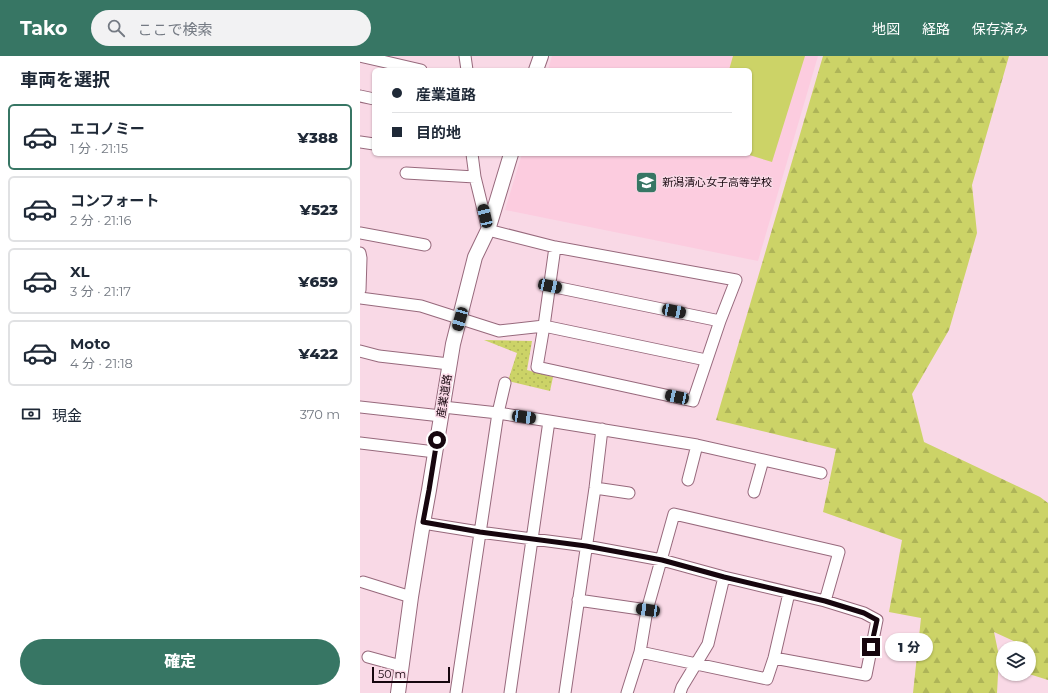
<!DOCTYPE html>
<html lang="ja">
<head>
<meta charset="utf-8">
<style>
	:root { --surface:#fff; --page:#f2f2f3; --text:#1f2937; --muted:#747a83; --line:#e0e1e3; --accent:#377664 }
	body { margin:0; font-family:Montserrat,"Noto Sans JP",sans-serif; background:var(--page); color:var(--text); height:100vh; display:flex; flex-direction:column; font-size:15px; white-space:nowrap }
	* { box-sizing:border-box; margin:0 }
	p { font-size:13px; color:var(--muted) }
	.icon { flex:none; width:22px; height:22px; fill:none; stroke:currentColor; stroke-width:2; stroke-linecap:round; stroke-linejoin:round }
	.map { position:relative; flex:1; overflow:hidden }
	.sheet { display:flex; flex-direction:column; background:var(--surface); width:360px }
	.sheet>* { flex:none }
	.hud { position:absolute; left:12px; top:12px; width:380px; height:88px; border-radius:6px; box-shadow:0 1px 3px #0004; display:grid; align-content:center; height:88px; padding:0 20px; background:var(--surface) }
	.fabs { position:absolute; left:636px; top:585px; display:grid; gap:8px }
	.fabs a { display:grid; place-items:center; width:40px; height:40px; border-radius:50%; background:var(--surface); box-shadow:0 1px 3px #0004; font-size:20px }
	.scale { position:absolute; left:12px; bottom:10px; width:78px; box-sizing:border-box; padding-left:4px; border:2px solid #16060e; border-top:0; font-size:11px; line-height:14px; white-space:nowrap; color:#16060e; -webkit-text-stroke:3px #f9d9e6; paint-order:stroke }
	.end { position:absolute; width:18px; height:18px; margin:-9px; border:5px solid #16060e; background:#fff; box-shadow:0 0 0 2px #fff }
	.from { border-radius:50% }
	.bubble { position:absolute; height:28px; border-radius:14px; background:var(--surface); box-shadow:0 1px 3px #0004; font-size:13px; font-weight:800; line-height:28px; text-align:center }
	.car { position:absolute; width:12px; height:24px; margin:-12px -6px; border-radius:5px; box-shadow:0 0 3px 1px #0007; background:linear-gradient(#222 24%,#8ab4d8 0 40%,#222 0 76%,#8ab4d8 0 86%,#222 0) }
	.hud b { display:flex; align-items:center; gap:14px; height:38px; font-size:15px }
	.hud b+b { border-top:1px solid var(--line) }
	.hud i { width:10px; height:10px; background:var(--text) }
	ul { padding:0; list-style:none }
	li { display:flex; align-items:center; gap:12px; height:66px; margin:0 8px 6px; padding:0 12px; border:2px solid var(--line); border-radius:6px }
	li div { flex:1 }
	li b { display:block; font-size:15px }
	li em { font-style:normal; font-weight:800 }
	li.active { border-color:var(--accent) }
	li>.icon { width:36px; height:36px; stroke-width:1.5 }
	h2 { padding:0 20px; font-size:18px; line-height:48px }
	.pay { display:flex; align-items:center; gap:10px; height:44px; padding:0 20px; font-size:15px }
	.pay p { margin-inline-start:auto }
	.action { display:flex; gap:8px; margin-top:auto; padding:8px 20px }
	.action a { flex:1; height:46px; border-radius:24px; background:var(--accent); color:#fff; font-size:16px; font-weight:800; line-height:46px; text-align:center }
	header { display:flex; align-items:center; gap:24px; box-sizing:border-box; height:56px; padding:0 20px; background:var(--accent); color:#fff }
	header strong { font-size:19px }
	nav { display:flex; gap:22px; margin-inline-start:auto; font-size:14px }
	.search { width:280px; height:36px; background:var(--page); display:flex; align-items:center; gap:10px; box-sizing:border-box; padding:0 14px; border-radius:22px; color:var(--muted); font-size:15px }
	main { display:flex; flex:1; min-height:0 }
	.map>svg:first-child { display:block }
	.built { fill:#fcccdf }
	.forest { fill:url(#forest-firs) }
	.park { fill:url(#park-dots) }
	.garden { fill:#ccd367 }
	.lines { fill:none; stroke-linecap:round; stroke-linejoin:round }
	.minor-casing { stroke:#97697c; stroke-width:13 }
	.tertiary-casing { stroke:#97697c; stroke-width:16 }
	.minor { stroke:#fff; stroke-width:11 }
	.tertiary { stroke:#fff; stroke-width:14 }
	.route { stroke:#16060e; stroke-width:5 }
	.labels { text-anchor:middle; stroke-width:3; stroke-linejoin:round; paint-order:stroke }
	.poi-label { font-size:11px; fill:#16060e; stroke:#f9d9e6; text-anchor:start }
	.street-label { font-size:11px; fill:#16060e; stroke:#f9d9e6 }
</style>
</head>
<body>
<header>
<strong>Tako</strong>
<div class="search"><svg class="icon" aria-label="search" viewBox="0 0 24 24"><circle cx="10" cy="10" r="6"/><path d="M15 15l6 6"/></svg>ここで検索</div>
<nav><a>地図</a><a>経路</a><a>保存済み</a></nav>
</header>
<main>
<section class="sheet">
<h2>車両を選択</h2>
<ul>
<li class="active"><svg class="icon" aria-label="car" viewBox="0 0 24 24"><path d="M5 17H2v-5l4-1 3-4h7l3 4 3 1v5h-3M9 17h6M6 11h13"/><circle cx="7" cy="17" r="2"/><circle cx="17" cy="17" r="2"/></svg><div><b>エコノミー</b><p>1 分 · 21:15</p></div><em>¥388</em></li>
<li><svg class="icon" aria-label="car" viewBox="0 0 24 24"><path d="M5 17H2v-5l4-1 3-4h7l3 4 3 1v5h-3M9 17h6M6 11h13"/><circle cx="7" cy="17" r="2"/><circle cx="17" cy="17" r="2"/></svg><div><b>コンフォート</b><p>2 分 · 21:16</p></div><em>¥523</em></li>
<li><svg class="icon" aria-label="car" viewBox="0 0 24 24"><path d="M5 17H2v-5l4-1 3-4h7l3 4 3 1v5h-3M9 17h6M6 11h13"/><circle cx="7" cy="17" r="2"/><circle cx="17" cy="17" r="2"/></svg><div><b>XL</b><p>3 分 · 21:17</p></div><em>¥659</em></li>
<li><svg class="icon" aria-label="car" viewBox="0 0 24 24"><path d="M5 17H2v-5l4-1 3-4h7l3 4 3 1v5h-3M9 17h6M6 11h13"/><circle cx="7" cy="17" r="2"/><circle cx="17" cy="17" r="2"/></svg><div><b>Moto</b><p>4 分 · 21:18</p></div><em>¥422</em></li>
</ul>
<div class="pay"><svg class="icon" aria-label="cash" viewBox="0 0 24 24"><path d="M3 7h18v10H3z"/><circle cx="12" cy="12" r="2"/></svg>現金<p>370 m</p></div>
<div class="action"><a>確定</a></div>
</section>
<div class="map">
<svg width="688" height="637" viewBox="0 0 688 637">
	<defs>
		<pattern id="forest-firs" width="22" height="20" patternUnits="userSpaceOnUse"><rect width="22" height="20" fill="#ccd367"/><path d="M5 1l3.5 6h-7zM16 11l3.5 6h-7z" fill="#aeb458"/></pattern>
		<pattern id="park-dots" width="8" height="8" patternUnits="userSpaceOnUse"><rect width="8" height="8" fill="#ccd367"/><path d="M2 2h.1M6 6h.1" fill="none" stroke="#aeb458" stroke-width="1.8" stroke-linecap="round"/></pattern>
	</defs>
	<rect width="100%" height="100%" fill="#f9d9e6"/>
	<path class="built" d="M192,0H458L398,205L145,154L162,98H390V14H188Z"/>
	<path class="forest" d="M463,0H649L612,129L617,177L589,274L552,338L564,386L680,441L688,447V624L669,618V592H658V587L634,576L639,600L637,637H553L561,562L529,556L542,484L463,456L476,393L356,364Z"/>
	<path class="park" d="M124,284L172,285L167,314L193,321L190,335L148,325L157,297Z"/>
	<path class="garden" d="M373,0H445L412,106L386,98H390V14H369Z"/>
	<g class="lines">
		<defs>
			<path id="minor" d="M0,0L61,14
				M105,0L107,14
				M0,40L14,43
				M0,86L14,88
				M112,98L115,121L128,174L195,191L376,224L360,265L333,345L177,311L184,270L195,191
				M46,117L115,121
				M0,177L65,189
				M0,197L1,202L0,234
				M190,230L360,265
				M0,242L61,250L139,275L184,270L346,304
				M0,295L19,300L89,308
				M0,351L81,360
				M83,351L138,357L189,365L337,389L461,417
				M0,387L75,396
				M328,424L337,389
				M235,432L269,437
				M394,436L403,404
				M63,467L119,476L226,490L302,504L364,521L465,545L504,557L517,564L506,619L414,602
				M3,526L51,541
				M218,544L287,554
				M280,596L407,623L414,602L429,537
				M8,601L41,610
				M96,637L138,357L145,327
				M150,637L189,365
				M205,637L235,432L242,373
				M267,637L280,596L287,554L314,458L479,496L465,545
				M320,637L322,631L348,588L364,521"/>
			<path id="tertiary" d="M176,14L181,0
				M38,637L51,541L63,467L69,434L93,288L115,201L128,174L151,98"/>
		</defs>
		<use href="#minor" class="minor-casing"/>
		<use href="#tertiary" class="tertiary-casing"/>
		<use href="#minor" class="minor"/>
		<use href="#tertiary" class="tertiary"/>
	</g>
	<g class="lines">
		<path class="route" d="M77,384L69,434L63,466L120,476L226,490L302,504L364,521L465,545L504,557L517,564L511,591"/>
	</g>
	<defs>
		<symbol id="school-square" viewBox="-11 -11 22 22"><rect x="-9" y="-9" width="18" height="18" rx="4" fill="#377664" stroke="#f9d9e6"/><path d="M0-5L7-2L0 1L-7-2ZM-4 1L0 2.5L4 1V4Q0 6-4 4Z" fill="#fff"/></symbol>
	</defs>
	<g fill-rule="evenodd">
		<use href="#school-square" x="274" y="114" width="25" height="25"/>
	</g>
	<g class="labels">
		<g class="poi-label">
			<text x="302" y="130">新潟清心女子高等学校</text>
		</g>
		<g class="street-label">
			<text transform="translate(84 340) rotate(-81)" y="4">産業道路</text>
		</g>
	</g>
</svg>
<div class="fabs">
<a><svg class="icon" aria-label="layers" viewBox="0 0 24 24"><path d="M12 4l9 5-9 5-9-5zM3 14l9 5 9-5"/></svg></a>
</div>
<div class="scale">50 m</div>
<i class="end from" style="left:77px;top:384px"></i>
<i class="end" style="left:511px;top:591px"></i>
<div class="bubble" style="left:525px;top:577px;width:48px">1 分</div>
<i class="car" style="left:125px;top:160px;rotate:347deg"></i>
<i class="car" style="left:190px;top:230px;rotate:102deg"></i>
<i class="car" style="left:314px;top:255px;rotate:101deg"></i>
<i class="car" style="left:100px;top:263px;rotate:196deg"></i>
<i class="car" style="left:317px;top:341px;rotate:282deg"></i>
<i class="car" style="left:164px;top:361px;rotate:98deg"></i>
<i class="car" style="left:288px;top:554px;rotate:278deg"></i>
<div class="hud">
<b><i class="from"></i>産業道路</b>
<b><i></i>目的地</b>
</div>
</div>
</main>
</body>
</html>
